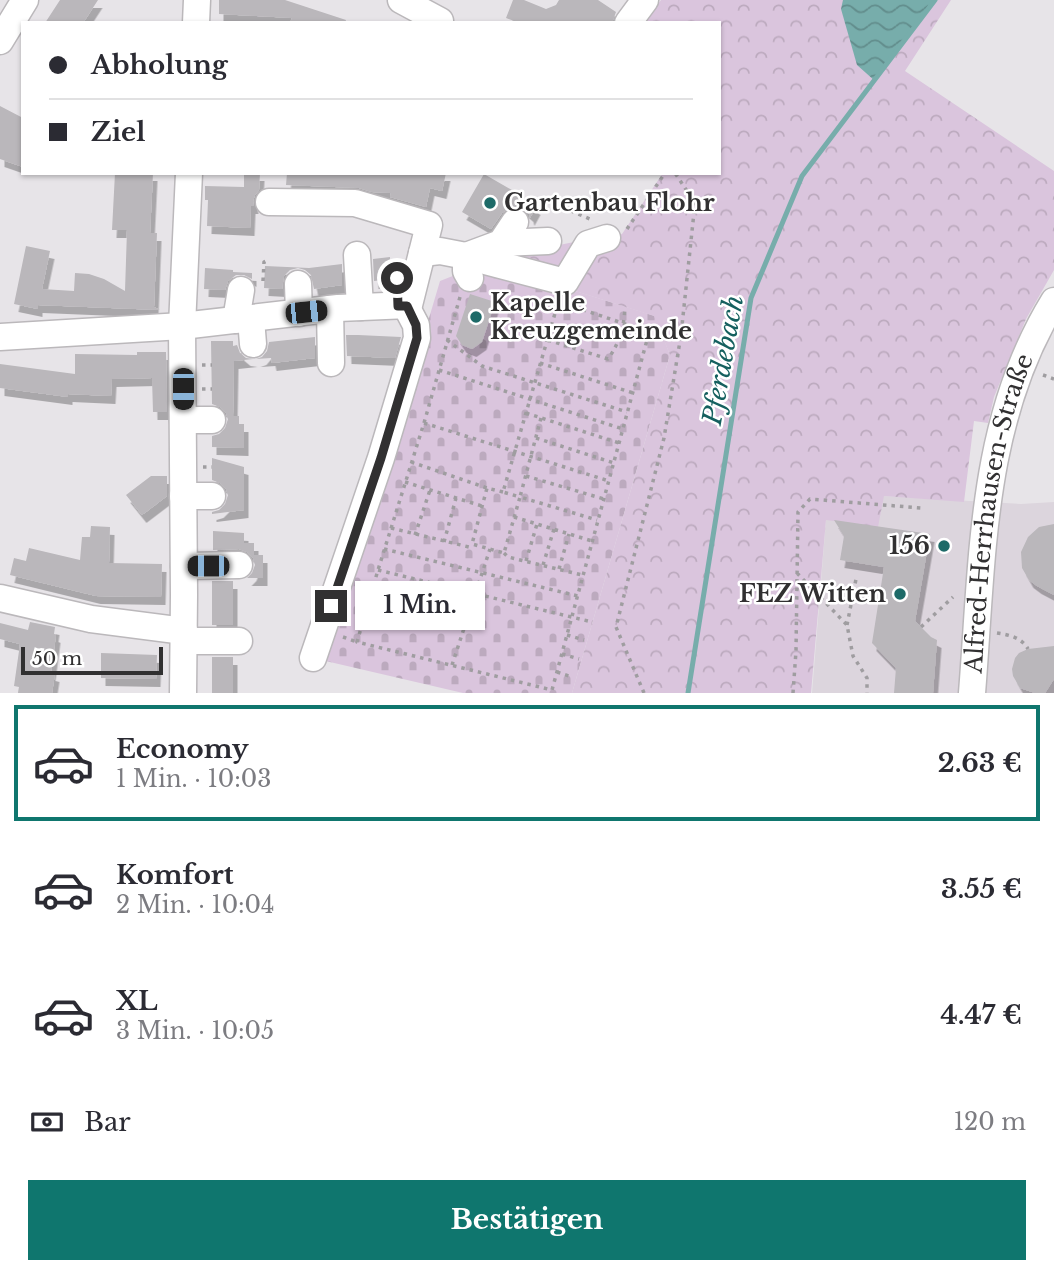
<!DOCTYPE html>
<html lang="de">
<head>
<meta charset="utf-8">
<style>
	:root { --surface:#fff; --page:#f2f2f3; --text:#2b2b33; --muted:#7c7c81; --line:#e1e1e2; --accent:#0f766e }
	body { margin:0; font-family:"Libre Baskerville",serif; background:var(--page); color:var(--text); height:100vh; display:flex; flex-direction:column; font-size:26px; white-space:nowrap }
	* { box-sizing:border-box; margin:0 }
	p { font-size:23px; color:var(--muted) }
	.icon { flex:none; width:38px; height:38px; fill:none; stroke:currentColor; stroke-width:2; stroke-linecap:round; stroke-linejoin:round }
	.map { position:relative; height:693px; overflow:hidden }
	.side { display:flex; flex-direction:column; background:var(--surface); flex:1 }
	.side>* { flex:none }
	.guide { position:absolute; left:21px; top:21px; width:700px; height:154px; border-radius:0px; box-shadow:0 2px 5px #0004; display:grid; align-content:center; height:154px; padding:0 28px; background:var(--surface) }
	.scale { position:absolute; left:21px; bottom:18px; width:142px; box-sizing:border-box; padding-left:7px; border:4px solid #313031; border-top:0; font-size:19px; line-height:24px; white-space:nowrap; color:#313031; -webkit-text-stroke:5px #fff; paint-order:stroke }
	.end { position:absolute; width:32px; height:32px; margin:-16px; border:9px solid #313031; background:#fff; box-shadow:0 0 0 4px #fff }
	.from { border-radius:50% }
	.bubble { position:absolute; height:49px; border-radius:0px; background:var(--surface); box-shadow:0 2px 5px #0004; font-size:23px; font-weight:700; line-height:49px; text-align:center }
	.car { position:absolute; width:21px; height:42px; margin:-21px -10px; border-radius:9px; box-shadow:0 0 5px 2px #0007; background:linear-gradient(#222 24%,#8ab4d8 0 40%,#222 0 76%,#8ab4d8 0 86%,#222 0) }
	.guide b { display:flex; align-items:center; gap:24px; height:66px; font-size:26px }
	.guide b+b { border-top:2px solid var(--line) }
	.guide i { width:18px; height:18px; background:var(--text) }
	ul { padding:12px 0 0; list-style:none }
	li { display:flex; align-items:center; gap:21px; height:116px; margin:0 14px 10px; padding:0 14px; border:4px solid transparent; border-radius:0px }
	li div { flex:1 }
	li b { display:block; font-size:26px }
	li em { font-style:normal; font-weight:700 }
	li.on { border-color:var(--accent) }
	li>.icon { width:63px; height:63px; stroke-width:1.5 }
	.pay { display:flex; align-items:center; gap:18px; height:77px; padding:0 28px; font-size:26px }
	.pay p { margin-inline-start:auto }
	.cta { display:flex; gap:14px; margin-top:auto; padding:14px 28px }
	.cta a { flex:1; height:80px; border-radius:0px; background:var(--accent); color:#fff; font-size:28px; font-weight:700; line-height:80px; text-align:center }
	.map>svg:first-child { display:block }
	.built { fill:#dcd5dd }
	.cemetery { fill:url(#cemetery-stones) }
	.park { fill:url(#park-crowns) }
	.water { fill:url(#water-waves) }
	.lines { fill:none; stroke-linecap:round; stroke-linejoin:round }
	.stream { stroke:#77adab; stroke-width:5 }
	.building { fill:#bab7bb; filter:url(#shadow) }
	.minor-casing { stroke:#bbb8bb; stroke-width:29 }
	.path { stroke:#9f9da0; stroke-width:3.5; stroke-dasharray:3.5 5; stroke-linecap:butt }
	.minor { stroke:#fff; stroke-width:26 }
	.route { stroke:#313031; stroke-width:9 }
	.poi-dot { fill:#1d6a68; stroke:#fff; stroke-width:2.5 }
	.labels { text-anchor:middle; stroke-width:5; stroke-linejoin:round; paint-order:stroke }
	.poi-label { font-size:24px; font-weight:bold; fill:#313031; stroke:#fff; text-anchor:start }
	.street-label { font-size:24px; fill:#313031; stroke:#fff }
	.water-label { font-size:26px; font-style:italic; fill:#15605f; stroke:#fff }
</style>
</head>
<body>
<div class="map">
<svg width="1054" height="693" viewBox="0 0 1054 693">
	<defs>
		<pattern id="cemetery-stones" width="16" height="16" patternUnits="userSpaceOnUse" patternTransform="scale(1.75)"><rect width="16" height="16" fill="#dac5dd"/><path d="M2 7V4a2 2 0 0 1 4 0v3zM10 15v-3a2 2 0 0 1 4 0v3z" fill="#bcaabe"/></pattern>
		<pattern id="park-crowns" width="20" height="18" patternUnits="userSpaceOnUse" patternTransform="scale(1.75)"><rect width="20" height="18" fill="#dac5dd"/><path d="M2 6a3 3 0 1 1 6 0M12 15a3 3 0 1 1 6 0" fill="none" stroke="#bcaabe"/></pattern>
		<pattern id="water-waves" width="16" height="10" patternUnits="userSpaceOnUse" patternTransform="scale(1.75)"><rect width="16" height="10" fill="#77adab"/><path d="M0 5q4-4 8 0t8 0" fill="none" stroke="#628d8c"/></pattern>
		<filter id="shadow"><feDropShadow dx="4.5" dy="8" stdDeviation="0" flood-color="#0004"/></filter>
	</defs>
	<rect width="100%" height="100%" fill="#e7e4e8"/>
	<path class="built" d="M884,496L1021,504L1054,502V693H812L826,520Z"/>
	<path class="cemetery" d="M480,261L655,316L670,355L572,693H463L317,659L387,460L440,281L473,268Z"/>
	<path class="park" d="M661,0H951L905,71L1054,171V270L1026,319L994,397L988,423L974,421L964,502L884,496L878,527L826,520L811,693H572L670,355L654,316L480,261L599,237L622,234L663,173H719V23H644Z"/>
	<path class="water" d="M843,0H935L875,81L857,65L841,9Z"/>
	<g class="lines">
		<path class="stream" d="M688,693L751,298L802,176L935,0"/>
	</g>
	<path class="building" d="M60,0H98L83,23H45Z
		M219,0H285L346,20L345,23H290L292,18L219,14Z
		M513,0H524L546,9L556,5L559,0H598L616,12L612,23H516L517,22L506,18Z
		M0,106L23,118V167L0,159Z
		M115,173H153L150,233H157L154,307L160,310L38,305V309L14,304L26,246L50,251L42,289L74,291L75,273L89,274L104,279L125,291L127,230H112Z
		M244,173H260L259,190L255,195L253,201L254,206H251L250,228L207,226L208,200H205V186L244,187Z
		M287,173H446L442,191L430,188L426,207L390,197L391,193L372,192L359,188L286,185Z
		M484,174L517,193L516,195L536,207L530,218L529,214L523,209L517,206L509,208L502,213L491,229L462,212Z
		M390,257V263L400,262L401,270L400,278L374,281L373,259Z
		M342,264V285L314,289L311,275L305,270L298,268L290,270L284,276L282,289L264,288L265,266L309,268Z
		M205,268L233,270V272L252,273V279L244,275H236L228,281L225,290L204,289Z
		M470,294L495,302L482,342L472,349L462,345L456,336Z
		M346,335H358L401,337L395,358L347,356Z
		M315,337V358L272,363L271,358L256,359L262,357L267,351L269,342Z
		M211,341H233V346L237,345L240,353L246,358L253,359L234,361L233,416H239V424H244V448L212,447V436L219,434L225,428L228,419L226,413L220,407L212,404Z
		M137,352H166L167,412H153L152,378L112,379L111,396L68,394V397L0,388V364L75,374V354L137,355Z
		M212,458L244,467V510L212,514V512L219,510L225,504L228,495L226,489L220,483L212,480Z
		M151,476H167V496L142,515L126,495Z
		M834,520L930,534L915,621L931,637L937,640L933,693H894L896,668L872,643L884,567L840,560L844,536Z
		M1054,524V595L1037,586L1029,580L1022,568L1021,552L1028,537L1039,527Z
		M91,526L110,527L109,563L162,564L161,597L96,596L10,575L14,558L26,561L29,548L80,560L82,537H90Z
		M213,531L244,533V543H254V555H263V578H247L252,573L255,565L253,558L247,552L239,549L213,550Z
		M212,581H233V625H212Z
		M30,622L55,627L54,634L56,635L51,673L55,674L52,693H18L19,687L14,686L20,644L0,639V623L28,630Z
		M1054,646V679L1045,693H1035L1020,688L1013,676L1012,669L1015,658L1019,653L1028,649Z
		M101,653L157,655L156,679L101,678Z
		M212,657H233V693H212Z"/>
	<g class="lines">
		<defs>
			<g id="minor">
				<path d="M401,0L440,21"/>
				<path d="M196,23L197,0"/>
				<path d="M628,23L645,0"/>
				<path d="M0,41L25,0"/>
				<path d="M501,243L548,241"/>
				<path d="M422,253L440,251L466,256V271L470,278"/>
				<path d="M357,255L360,307"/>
				<path d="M466,256L565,282L588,244L607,238"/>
				<path d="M466,256L501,243L515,222"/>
				<path d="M298,284L299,313"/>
				<path d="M330,309L331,363"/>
				<path d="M251,319L253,344"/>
				<path d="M236,320L241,290"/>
				<path d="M0,337L182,326L338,308L409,305L429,225L355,203L269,202"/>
				<path d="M183,420H212"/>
				<path d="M183,496H212"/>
				<path d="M184,566L239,565"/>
				<path d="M0,598L91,619L184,631"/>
				<path d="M184,641H239"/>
				<path d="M313,658L381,458L417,338L416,325L406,306"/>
				<path d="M183,693L184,595L182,326L189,173"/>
				<path id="s1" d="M972,693C983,558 980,421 1054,301"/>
			</g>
		</defs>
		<use href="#minor" class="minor-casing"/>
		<path class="path" d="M555,204L590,219
			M627,229L665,173
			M263,281L264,262L266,261
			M460,297L424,423L378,570L357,642L552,690L647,340L643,330L566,304
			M447,340L482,366L627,412
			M548,340L608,359C620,342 624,327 625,307
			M540,363L633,393
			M202,365H212
			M439,370L623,429
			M1043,375L1054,379
			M202,389H212
			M526,413L619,443
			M541,418L520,497L597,520
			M424,423L609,481
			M536,438L614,463
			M411,462L487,488
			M203,467H212
			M526,476L604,499
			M405,482L482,506
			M503,492L487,488L472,544L504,553L520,497L503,492L558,303
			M514,517L592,541
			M391,528L469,547L472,544
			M415,535L430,490
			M444,542L456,498
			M384,549L578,596
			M504,553L508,557L582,575
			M526,561L537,524
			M543,565L554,529
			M559,569L569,534
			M378,570L588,621
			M797,573L847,625L853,656L867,678V693
			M847,625L856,579
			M921,627L953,597
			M997,633C1010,635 1022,638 1028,649
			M567,635L584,640
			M343,637L357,642
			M562,654L579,659
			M452,665L490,549
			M557,672L572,677
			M644,693L616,627L664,438L681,335L695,203L675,173
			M793,693L796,651L798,512L810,499L921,508"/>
		<use href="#minor" class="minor"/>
	</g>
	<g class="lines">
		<path class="route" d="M331,606L381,458L417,338L416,325L407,306H398L397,278"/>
	</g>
	<g class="poi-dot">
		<circle cx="490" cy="203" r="7"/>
		<circle cx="476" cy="317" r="7"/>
		<circle cx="944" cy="546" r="7"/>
		<circle cx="900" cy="594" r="7"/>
	</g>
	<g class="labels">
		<g class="poi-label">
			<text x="504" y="211">Gartenbau Flohr</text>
			<text x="490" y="311">Kapelle<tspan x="490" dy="28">Kreuzgemeinde</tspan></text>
			<text x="930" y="554" text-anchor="end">156</text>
			<text x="886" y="602" text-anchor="end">FEZ Witten</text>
		</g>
		<g class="street-label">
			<text dy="8" stroke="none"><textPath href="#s1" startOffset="182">Alfred-Herrhausen-Straße</textPath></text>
		</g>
		<g class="water-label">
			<text transform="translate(723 360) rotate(-80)" y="9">Pferdebach</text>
		</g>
	</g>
</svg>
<div class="scale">50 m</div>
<i class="end from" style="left:397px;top:278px"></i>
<i class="end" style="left:331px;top:606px"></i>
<div class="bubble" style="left:355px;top:581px;width:130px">1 Min.</div>
<i class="car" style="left:306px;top:312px;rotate:84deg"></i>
<i class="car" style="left:183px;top:389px;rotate:180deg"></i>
<i class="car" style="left:208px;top:566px;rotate:270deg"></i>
<div class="guide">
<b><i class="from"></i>Abholung</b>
<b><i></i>Ziel</b>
</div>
</div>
<section class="side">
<ul>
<li class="on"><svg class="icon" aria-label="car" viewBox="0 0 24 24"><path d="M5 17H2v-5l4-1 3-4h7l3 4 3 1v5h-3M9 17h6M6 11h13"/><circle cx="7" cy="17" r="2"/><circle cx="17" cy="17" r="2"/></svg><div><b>Economy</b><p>1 Min. · 10:03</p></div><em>2.63 €</em></li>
<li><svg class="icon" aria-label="car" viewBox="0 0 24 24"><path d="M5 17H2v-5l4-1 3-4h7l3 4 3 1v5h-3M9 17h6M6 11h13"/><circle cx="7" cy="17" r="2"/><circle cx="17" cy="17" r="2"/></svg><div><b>Komfort</b><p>2 Min. · 10:04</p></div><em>3.55 €</em></li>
<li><svg class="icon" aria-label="car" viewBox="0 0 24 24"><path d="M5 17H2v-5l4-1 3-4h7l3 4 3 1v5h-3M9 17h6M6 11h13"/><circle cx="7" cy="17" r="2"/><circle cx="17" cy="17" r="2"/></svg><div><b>XL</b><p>3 Min. · 10:05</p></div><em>4.47 €</em></li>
</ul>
<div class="pay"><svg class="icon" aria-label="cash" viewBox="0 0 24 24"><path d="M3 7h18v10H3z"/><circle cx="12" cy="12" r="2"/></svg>Bar<p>120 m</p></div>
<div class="cta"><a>Bestätigen</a></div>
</section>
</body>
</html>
